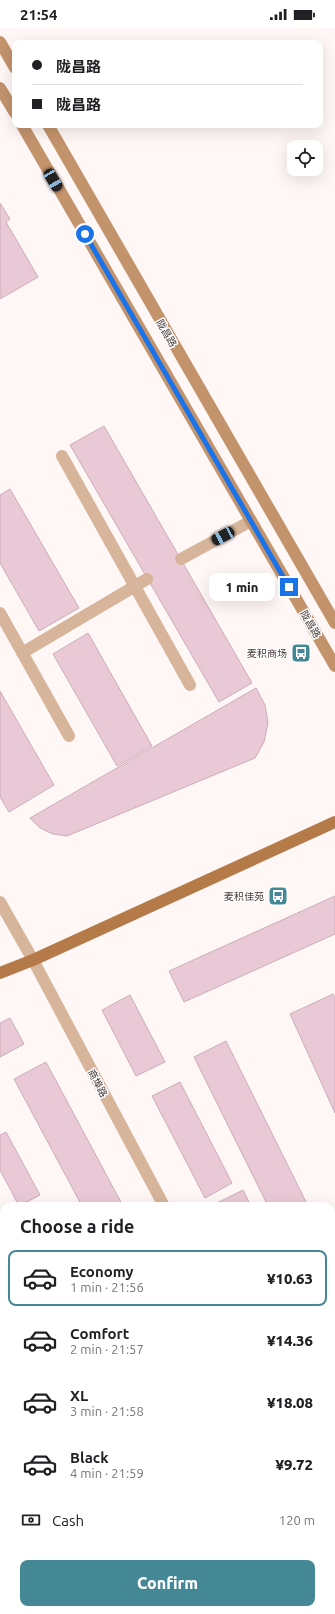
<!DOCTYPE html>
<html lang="en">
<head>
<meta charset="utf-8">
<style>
	:root { --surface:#fff; --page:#f6f6f6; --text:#202124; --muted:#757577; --line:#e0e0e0; --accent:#448896 }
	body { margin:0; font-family:Ubuntu,"Noto Sans SC",sans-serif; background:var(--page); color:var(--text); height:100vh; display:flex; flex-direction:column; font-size:15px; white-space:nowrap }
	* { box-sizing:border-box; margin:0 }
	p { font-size:13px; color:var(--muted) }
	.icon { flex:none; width:22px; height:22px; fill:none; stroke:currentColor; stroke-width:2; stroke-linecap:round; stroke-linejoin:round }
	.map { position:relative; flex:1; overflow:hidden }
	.details { position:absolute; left:0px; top:1174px; width:335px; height:412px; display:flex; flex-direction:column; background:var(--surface); border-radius:12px 12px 0 0; box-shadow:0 4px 16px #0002 }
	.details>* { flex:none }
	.guide { position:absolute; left:12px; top:12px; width:311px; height:88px; border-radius:8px; box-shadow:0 4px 16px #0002; display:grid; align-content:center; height:88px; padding:0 20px; background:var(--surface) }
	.tools { position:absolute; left:287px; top:112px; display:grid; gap:8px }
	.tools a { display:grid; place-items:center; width:36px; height:36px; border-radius:8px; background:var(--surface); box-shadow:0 4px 16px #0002; font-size:20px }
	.end { position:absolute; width:18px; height:18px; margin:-9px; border:5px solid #1a73e8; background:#fff; box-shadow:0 0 0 2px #fff }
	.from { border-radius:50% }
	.bubble { position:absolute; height:28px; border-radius:8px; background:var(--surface); box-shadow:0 4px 16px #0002; font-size:13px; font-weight:800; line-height:28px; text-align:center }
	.car { position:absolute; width:12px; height:24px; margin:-12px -6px; border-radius:5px; box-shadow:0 0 3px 1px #0007; background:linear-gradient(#222 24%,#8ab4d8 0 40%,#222 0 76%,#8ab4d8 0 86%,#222 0) }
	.guide b { display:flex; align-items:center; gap:14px; height:38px; font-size:15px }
	.guide b+b { border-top:1px solid var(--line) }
	.guide i { width:10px; height:10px; background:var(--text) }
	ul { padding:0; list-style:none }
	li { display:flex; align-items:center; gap:12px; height:56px; margin:0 8px 6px; padding:0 12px; border:2px solid transparent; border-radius:8px }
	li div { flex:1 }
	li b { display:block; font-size:15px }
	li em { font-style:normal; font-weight:800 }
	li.selected { border-color:var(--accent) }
	li>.icon { width:36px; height:36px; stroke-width:1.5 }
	h2 { padding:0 20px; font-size:18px; line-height:48px }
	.pay { display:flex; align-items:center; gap:10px; height:44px; padding:0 20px; font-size:15px }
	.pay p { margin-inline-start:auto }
	.action { display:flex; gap:8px; margin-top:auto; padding:8px 20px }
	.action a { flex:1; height:46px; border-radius:8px; background:var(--accent); color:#fff; font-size:16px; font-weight:800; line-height:46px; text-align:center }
	.status { display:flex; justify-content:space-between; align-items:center; height:28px; padding:0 20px; background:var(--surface); direction:ltr }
	.status svg { height:11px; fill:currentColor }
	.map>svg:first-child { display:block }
	.building { fill:#eac9d7; stroke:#ccacb9 }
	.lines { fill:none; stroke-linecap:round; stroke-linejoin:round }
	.lane { stroke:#d6b59b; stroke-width:12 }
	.street { stroke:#d6b59b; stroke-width:12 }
	.secondary { stroke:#c3936c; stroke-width:12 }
	.primary { stroke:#b47a48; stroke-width:12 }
	.route { stroke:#1a73e8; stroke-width:5 }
	.labels { text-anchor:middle; stroke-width:3; stroke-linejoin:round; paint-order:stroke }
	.street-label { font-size:10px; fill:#443634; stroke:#fff }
	.poi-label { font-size:10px; fill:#443634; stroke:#fff; text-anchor:end }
</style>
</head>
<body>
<div class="status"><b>21:54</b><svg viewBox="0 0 49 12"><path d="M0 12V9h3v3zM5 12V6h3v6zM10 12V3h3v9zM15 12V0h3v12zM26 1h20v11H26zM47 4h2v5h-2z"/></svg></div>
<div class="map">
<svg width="335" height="1586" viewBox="0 0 335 1586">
	<rect width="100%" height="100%" fill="#fef7f6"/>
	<path class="building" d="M0,175L10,191L6,194L38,249L0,271Z
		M104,398L252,655L219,674L70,417Z
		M10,461L79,580L39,603L0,535V467Z
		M88,605L152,718L117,738L53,626Z
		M256,660L265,677L268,695L264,714L255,730L67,808L53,806L40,800L30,790Z
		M0,663L54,757L9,784L0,769Z
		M335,868V906L184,974L169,943Z
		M333,966L335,970V1085L290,986Z
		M130,967L165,1034L136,1048L102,982Z
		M10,990L24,1016L0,1029V995Z
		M226,1013L308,1178H268L194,1029Z
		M46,1034L123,1178H82L14,1051Z
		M180,1054L232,1155L205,1170L152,1068Z
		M6,1104L40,1167L19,1178L0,1142V1107Z
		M243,1162L251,1178H211Z
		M335,1230V1266L331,1259V1232Z
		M331,1332L335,1339V1356L331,1358Z
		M335,1384V1417L331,1409V1387Z
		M0,1438L4,1446V1535L0,1537Z
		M91,1582H140L142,1586H93Z
		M176,1582H232L234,1586H178Z
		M279,1582H327L330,1586H281Z"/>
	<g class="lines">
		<path class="lane" d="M62,428L190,657
			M181,531L251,493
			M0,585L69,708
			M22,625L147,551"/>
		<path class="street" d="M0,874L33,932L164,1178
			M331,1491L335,1498
			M0,1559L4,1557"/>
		<path class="secondary" d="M0,14L15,40
			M0,60L15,85
			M22,97L335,638
			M48,97L335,595"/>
		<path class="primary" d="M0,945L33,932L335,794"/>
	</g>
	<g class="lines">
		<path class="route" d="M85,206L289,559"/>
	</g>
	<defs>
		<symbol id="bus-square" viewBox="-11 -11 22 22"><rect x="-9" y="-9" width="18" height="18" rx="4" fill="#448896" stroke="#fff"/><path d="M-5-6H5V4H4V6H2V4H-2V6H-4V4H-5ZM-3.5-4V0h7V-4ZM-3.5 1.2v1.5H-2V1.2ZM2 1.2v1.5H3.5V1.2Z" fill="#fff"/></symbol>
	</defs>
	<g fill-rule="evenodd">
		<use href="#bus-square" x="290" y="614" width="22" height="22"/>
		<use href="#bus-square" x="267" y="857" width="22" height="22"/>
	</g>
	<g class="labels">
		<g class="street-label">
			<text transform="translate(167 305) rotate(60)" y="4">陇昌路</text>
			<text transform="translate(311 596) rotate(60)" y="4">陇昌路</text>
			<text transform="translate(98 1055) rotate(62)" y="4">商埠路</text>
		</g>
		<g class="poi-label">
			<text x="287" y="629">麦积商场</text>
			<text x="264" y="872">麦积佳苑</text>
		</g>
	</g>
</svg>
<div class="tools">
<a><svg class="icon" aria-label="locate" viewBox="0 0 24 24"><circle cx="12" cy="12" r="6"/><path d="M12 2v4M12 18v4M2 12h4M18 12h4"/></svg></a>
</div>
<i class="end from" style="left:85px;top:206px"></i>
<i class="end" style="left:289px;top:559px"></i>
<div class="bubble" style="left:209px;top:545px;width:66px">1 min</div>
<i class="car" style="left:53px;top:152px;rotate:150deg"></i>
<i class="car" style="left:223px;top:508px;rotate:242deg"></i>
<div class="guide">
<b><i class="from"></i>陇昌路</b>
<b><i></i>陇昌路</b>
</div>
<section class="details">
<h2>Choose a ride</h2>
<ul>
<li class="selected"><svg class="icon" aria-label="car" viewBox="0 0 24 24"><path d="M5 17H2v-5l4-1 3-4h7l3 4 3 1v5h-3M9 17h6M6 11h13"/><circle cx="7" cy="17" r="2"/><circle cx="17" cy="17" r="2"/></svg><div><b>Economy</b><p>1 min · 21:56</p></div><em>¥10.63</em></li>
<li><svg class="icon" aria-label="car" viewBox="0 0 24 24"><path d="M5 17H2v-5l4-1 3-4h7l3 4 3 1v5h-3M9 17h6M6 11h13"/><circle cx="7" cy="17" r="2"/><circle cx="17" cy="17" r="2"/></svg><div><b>Comfort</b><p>2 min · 21:57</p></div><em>¥14.36</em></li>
<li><svg class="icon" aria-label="car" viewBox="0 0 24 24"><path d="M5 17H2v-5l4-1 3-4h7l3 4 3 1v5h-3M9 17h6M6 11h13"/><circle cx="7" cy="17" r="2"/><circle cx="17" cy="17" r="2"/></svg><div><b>XL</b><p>3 min · 21:58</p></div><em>¥18.08</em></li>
<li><svg class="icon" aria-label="car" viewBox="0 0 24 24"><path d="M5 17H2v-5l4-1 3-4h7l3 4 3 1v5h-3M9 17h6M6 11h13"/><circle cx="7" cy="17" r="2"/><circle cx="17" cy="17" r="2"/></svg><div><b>Black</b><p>4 min · 21:59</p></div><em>¥9.72</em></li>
</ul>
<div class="pay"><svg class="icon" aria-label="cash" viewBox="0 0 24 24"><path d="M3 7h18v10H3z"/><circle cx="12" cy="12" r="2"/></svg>Cash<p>120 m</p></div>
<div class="action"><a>Confirm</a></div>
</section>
</div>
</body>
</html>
